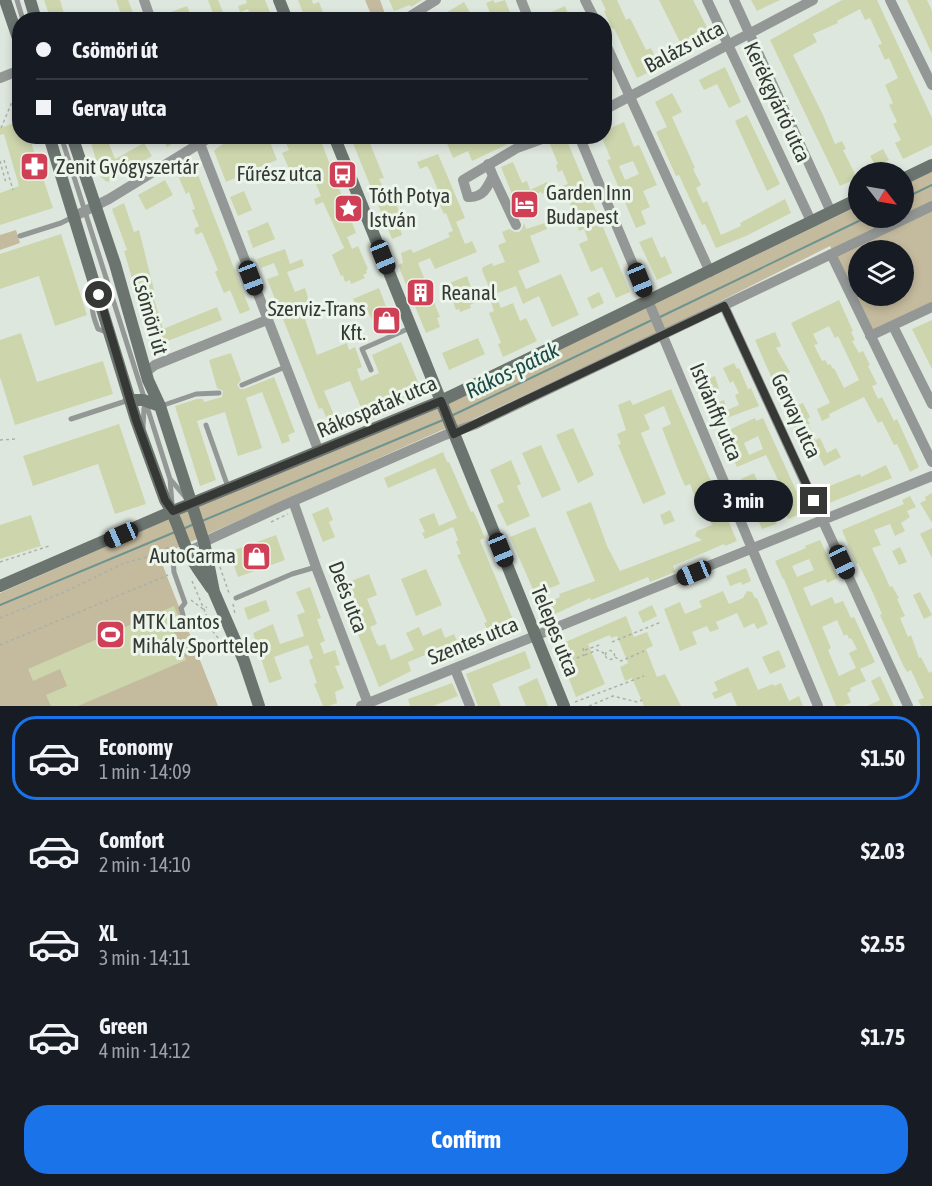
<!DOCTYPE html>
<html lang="en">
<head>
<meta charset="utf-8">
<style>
	:root { --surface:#171b24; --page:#20242c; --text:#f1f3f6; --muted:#9ea1a6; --line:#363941; --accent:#1a73e8 }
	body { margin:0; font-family:"Asap Condensed",sans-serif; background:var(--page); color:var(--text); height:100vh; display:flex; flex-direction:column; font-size:22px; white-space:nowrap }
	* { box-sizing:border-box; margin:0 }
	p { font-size:20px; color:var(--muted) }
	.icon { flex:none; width:33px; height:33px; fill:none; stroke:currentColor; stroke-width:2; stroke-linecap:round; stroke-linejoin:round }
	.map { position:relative; height:706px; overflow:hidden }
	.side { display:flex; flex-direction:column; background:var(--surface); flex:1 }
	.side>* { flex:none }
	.hud { position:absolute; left:12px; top:12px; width:600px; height:132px; border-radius:24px; box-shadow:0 3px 9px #0003; display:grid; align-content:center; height:132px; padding:0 24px; background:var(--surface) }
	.needle { width:39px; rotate:121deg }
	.buttons { position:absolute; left:848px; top:162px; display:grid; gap:12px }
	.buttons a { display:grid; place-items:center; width:66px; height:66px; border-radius:50%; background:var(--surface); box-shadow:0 3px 9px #0003; font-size:30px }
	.end { position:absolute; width:27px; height:27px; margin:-14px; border:8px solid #353834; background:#fff; box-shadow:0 0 0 3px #fff }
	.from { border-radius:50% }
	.bubble { position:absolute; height:42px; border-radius:21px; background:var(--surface); box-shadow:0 3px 9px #0003; font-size:20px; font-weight:700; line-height:42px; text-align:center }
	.car { position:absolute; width:18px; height:36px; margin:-18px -9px; border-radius:8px; box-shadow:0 0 4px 2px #0007; background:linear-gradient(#222 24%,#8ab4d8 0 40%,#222 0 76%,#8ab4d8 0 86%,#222 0) }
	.hud b { display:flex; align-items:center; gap:21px; height:57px; font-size:22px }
	.hud b+b { border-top:2px solid var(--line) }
	.hud i { width:15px; height:15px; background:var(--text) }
	ul { padding:10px 0 0; list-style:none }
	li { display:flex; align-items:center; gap:18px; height:84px; margin:0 12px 9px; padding:0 12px; border:3px solid transparent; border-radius:24px }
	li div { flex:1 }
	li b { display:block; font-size:22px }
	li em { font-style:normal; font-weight:700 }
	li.active { border-color:var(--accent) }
	li>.icon { width:54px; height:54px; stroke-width:1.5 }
	.action { display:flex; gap:12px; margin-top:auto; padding:12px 24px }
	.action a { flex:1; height:69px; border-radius:24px; background:var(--accent); color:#fff; font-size:24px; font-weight:700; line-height:69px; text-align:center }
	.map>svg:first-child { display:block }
	.green { fill:#c4ba9e; fill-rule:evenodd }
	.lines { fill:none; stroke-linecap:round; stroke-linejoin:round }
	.stream { stroke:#6e9490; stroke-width:2 }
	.building { fill:#cdd5ad; fill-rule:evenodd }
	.path { stroke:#aab1a9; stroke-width:1.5; stroke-dasharray:3 3; stroke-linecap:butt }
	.lane { stroke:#939896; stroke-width:5 }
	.street { stroke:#939896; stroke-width:10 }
	.secondary { stroke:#6c7470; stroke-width:12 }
	.route { stroke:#353834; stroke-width:8 }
	.labels { text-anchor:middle; stroke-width:6; stroke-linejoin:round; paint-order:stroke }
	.street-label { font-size:21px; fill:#353834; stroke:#ebf5ea }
	.poi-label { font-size:21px; fill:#353834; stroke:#ebf5ea; text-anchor:start }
	.water-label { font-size:22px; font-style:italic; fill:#1a4947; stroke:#ebf5ea }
</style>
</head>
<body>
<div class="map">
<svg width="932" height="706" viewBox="0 0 932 706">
	<rect width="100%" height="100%" fill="#dee7dd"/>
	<path class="green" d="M365,0H380L387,19H373Z
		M932,171V311L872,339L830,246L655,334L461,425L442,430L159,556L218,706H0V593L203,504L435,410L858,206V218H903V185ZM858,250H903V296H858Z
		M16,230L20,243L0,250V235Z"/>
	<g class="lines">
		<path class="stream" d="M903,199L932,185
			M660,317L865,218
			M451,416L652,320
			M202,521L443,420
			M183,529L194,524
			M0,605L175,532"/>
	</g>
	<path class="building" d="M44,0H60L66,20H51Z
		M116,0H128L136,20H123Z
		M208,0H218L223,12L214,16Z
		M246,0H265L273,20H252L248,9L240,12L238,6L247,3Z
		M298,0H312L313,4L319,2L326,20H306Z
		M389,0H422L411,7L410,5L394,11Z
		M493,0L495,3L505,0L513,20H493L486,3Z
		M601,0H617L626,20L630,18L646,50L651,48L655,57L646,61L647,65L644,67L647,73L637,78L614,28L612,29L604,11L606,10Z
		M659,0H693L712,37L696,45L693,38L681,44Z
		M751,0H780L757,11Z
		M842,0H877L932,118V145L903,159L895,143L901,140L893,124L897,122L889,105L893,103L885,85L898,78L889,58L885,60L878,45L882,44L870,18L865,20L860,9L837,21L838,23L813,34L817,42L793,55L823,115L835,144L842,141L846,149L843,150L857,178L840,186L770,40Z
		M907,0H927L932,11V54Z
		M464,2L472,16L466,20H434Z
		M187,6L192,18L174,20L171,12Z
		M565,6L570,20H536V19Z
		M725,67L741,102L729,108L717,84L704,90L699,80Z
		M672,93L682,112L672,117L695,168L693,169L701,185L696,188L703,203L707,201L721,235L741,226L740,223L785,199L791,213L746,236L716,248L705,224L702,225L679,175L676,176L656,132L667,127L655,102Z
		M747,115L780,184L767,191L735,121Z
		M20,121V136H29L53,208L0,225V193L19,186L4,134L0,135V128Z
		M624,122L634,147L639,145L657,185L643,191L650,207L641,211L646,224L636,228L607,160L611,159L601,136H604V131ZM633,161L639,174L625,180L619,166Z
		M89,136H106L115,159L144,143L152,156L107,182L101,177Z
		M161,136H184L167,147Z
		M236,136H282L270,142L277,160L257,168L261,178L246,183L243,175L226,182L214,151L217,148Z
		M283,136H319L356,233L347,237L352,249L358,246L368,269L366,270L367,273L363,275L365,278L351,284L350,280L345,282L343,275L341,276L332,255L344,248L323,202L316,205L314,199L321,196L313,177L302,182L297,170L291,173L282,153L289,150Z
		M350,136H367L384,178L379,179L386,194L388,197L395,194L399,205L397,206L405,226L400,228L402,235L392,239Z
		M444,136H453L455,143L471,136H477L479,142L491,136H512L514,141L472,161L468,151L453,158Z
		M565,136L630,292L616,298L602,267L591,272L579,244L588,240L584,229L579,231L569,200L565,202L559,187L568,184L562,170L558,172L556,165L558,164L550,144Z
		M883,149L889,160L876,167L870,156Z
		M438,154L465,218L456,222L465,244L472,241L477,252L435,269L430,258L418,263L440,317L437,318L440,327L426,333L398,265L403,263L401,253L411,249L413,253L450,237L448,233L453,231L446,213L444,214L439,203L443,202L430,171L427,166L420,169L417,162Z
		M513,162L522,183L527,181L530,190L547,182L550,190L542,194L541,192L529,196L534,208L520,214L501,167Z
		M194,164L250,310L240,314L230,290L224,293L215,272L218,270L202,232L196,235L194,229L199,226L192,210L195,209L189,192L186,194L176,171Z
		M165,180L173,195L146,210L138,195Z
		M244,191L252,210L238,216L230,197Z
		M124,203L134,232L139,230L156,298L154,299L163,329L217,307L222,320L152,347L124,251L127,250L112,209Z
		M268,222L275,239L253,248L247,231Z
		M524,223L526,229L545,223L547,229L530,236L540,262L518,271L526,289L561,274L579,315L552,327L539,296L523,304L516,286L492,295L482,270L483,267L492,263L493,266L505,262L498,245L506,242L502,232L509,229L515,232H519L522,229Z
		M61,234L87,315L55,326L39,276L0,289V254Z
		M652,237L661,258L665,256L672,273L657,280L639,242Z
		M285,249L290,264L302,259L304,266L287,272L295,292L305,288L309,301L300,304L317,355L347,343L349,350L355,347L362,367L357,369L361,381L379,373L372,355L401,342L424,396L367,422L350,381L324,391L334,415L339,413L344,424L332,429L322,408L319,409L267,279L279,275L274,263L261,268L257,259Z
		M467,276L476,302L470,305L471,308L460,312L459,309L456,310L447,284Z
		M379,288L392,322L377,328L363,303L356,306L353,299Z
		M599,292L604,303L592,309L587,298Z
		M497,299L501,308L513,303L520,321L526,318L537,341L503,357L498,344L501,343L489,313L494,311L491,302Z
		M839,300L853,331L851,332L855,340L852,341L859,353L863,351L870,365L868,366L877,384L872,386L878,399L882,397L894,421L897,419L919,467L910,472L897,444L894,445L882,421L878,423L864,397L829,414L830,417L822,421L817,409L830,403L791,323ZM829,326L835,338L838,336L859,380L844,388L834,368L833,369L830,364L828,365L825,360L822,361L814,345L818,344L813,334Z
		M932,320V369L912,329Z
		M775,332L781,346L776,348L790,372L773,381L755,340Z
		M21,333L37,382L103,361L113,394L15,425L0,377V340Z
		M478,338L485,354L449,370L442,353Z
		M231,353L241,380L237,385L240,389H244L274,377L295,432L288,435L290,441L282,444L262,392L246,398L262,448L238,456L225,412L197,421L216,480L200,486L175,406L197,399H203L204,402L222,397L223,391L217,388L209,360Z
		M734,363L737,369L739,368L748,389L751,388L759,406L716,422L710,405L724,400L727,410L739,405L735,395L739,393L733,381L730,383L723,368Z
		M715,376L719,389L705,395L700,382Z
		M788,387L798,405L803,403L810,417L807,419L810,424H808L815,440L820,438L827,453L836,448L841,457L824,466L818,454L808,458L787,410L779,397L778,392Z
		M671,389L737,541L725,546L724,544L673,566L675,572L650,582L648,577L591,600L590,598L544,619L539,606L560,597L559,594L595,581L566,512L591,502L607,546L620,571L702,540L695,536L697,531L712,525L700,494L695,497L690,484L685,486L679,472L662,428L671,424L664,406L644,415L650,429L641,433L666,494L643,504L618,445L621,444L617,434L626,430L618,405L630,400L633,405Z
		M755,418L756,421L763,418L806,512L788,519L784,509L788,507L779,484H780L766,455L737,467L722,433ZM758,436L763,449L749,455L744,443Z
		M119,424L146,504L115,514L98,464L33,486L23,456Z
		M573,428L594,475L578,483L556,435Z
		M541,445L561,490L542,498L522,453Z
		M443,452L447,462H449L471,512L473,511L476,517L485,538L480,540L516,627L491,638L484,623L487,622L457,555L461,554L456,542L458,540L453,527L425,539L422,533L425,532L419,519L434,513L439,526L457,518L435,468L388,488L384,478Z
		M511,460L521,484L517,486L530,516L507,526L497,505L504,502L490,470Z
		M886,465L892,478L829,503L822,489L860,474L861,477Z
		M754,473L776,524L762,529L741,479Z
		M932,493V523L920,503L926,500L925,497Z
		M910,496L916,507L907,511L910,517L901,523L905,531L895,536L890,524L874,530L881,545L872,548L890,587L892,586L899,598L897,599L905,616L900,618L908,637L911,635L919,658L921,657L929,673L932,671V706H921L918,700L924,698L911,670L907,672L903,665L880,615L882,614L873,593L858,563L856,564L842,530L904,504L902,500Z
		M328,507L333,520L329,522L335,537L323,542L312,514Z
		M670,510L675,521L664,525L660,515Z
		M31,515L41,546L0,559V525Z
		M535,527L560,584L535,594L510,537Z
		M932,528V558L920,534Z
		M276,535L285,560L238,577L229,552Z
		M820,540L838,578L827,583L826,579L803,588L811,606L832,597L835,604L843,601L851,618L854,617L875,662L860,669L866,681L850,688L851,691L847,693L851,703L842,706H836L784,579H783L775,561L806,548L805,546ZM809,559L814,570L797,577L792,566ZM837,620L844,636L847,634L849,639L851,638L857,649L849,653L856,668L839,676L828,650L831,648L822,627Z
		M900,547L907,562L899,565L892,551Z
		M746,568L751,581L742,585L741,582L730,586L726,576Z
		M426,569L442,605L416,616L401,579Z
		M369,574L377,595L367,599L377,624L370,627L377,644L380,646L385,644L391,660L414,650L406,633L419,627L423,636L441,628L445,638L454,634L460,648L453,651L456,657L450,659L448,656L434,663L430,653L408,662L411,671L379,687L351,617L358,614L346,583Z
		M310,587L321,618L317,619L325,641L320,643L324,654L335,650L340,665L335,666L344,688L335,692L337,703L329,706H323L314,684L317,683L309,660L313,658L308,645L274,657L282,679L269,683L253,633L273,624L280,644L304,636L297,615L305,612L296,592Z
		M723,591L729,604L743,598L747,591L752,592L755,598H757L768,624L757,629L754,623L744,628L737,613L716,622L719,629L710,632L707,626L692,632L697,644L680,651L664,609L680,602L685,614L702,607L699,601Z
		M920,592L932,615L924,619L913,595Z
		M266,600L270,611L248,620L244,608Z
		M652,605L657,616L643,623L638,612Z
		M174,606L179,618L170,622L186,660L78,706H51L46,695L67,686L60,669L33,681L28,669Z
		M626,616L634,637L647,632L653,646L646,649L657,677L665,674L681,706H644L632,678L625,681L620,667L628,663L617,636L611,638L610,635L588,644L605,684L576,697L556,646Z
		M779,650L786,667L770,674L762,657Z
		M525,651L531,668L492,684L501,706H478L466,674Z
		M748,667L758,690L773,684L774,686L781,683L789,701L799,696L803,706H737L731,692L715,699L712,693L718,690L714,682Z
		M880,676L889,695L894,706H867L880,700L871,681Z
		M537,678L543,693L548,706H526L518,687Z
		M452,683L458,696L433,706H410L408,699Z"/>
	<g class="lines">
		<path class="path" d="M1,128L17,90
			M4,160L13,190
			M0,161L6,183
			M42,175L46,173
			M0,440L16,439
			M271,522L288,514
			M0,562L49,546
			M220,567L229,593
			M192,581L214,633L228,650
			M191,600L203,609L207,607
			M233,604L235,614
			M0,618L69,590L124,563L144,558L155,552L173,546
			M612,642L661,622
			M0,645L168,575
			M585,650L602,644
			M605.5 655a4.5 4.5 0 1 1 9 0a4.5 4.5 0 1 1-9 0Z
			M585,655L597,650L606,654
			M615,657L621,661L644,651
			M560,665L584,655L583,647
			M575,702L644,676
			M589,706L613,696L637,702L642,700"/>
		<path class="lane" d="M17,0L23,20
			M61,136L170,479L172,504
			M20,236L61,223L73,217
			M98,296C88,306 94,318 98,329L109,333
			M371,370L362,349L410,328
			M242,385L285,367
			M161,406L196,394L219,393
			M71,419L129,400
			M206,425L228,487
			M143,428L144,408
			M171,480L186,498
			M236,598L292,574L316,567
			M183,615L181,608L185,603L174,572L173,559L178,553L203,542"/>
		<path class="street" d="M144,0L151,20
			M521,0L529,20
			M585,0L595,20
			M707,0L811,221
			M734,0L831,212
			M890,0L932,85
			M404,20L436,0
			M604,40L710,272
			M0,78L20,70
			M604,110L813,0
			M197,136L319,452
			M579,136L818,706
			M488,164L493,176C487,188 483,198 468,197L463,180L517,148L550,136
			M493,176L516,225
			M75,216L109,199L212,136
			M831,254L932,462
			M724,306L908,706
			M893,326L932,404
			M870,336L932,307
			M146,372L155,365L267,320
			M293,501L316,567L369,706
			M204,542L282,506L445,435L476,424L932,206
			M455,669L470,706
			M361,706L932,476"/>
		<path class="secondary" d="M5,0L20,44
			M30,0L36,20
			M279,0L287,20
			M49,136L136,420L165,500C176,516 180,535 188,552C194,565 203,576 211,588
			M72,136L115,264L148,380L160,406L204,542L214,592L244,661L259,706
			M334,136L564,706
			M903,179L932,165
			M131,400H143L160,406
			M0,586L173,511L441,401L858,199"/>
	</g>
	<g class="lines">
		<path class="route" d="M99,295L136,420L165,500L173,511L441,401L454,434L724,306L814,501"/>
	</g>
	<defs>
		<symbol id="pharmacy-square" viewBox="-11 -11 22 22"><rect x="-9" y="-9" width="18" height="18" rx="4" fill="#cf3f55" stroke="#ebf5ea"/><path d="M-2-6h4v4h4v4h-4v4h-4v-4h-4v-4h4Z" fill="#fff"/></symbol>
		<symbol id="bus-square" viewBox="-11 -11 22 22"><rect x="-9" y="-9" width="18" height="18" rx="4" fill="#cf3f55" stroke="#ebf5ea"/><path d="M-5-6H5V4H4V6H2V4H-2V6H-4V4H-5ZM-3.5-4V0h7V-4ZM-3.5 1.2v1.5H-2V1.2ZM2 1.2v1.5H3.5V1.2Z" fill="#fff"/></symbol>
		<symbol id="hotel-square" viewBox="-11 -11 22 22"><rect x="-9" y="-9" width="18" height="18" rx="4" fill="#cf3f55" stroke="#ebf5ea"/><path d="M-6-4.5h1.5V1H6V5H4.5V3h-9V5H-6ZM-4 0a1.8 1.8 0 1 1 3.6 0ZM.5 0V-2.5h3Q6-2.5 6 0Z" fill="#fff"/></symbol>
		<symbol id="sight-square" viewBox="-11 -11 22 22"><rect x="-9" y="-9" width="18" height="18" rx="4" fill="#cf3f55" stroke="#ebf5ea"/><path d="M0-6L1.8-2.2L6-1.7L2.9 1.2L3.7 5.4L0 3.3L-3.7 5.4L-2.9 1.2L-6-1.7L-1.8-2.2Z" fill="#fff"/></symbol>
		<symbol id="building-square" viewBox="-11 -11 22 22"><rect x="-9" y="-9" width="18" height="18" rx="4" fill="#cf3f55" stroke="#ebf5ea"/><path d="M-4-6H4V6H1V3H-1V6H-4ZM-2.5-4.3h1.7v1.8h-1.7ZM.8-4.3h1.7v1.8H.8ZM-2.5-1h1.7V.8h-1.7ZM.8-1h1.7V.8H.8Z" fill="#fff"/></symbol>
		<symbol id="shop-square" viewBox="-11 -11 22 22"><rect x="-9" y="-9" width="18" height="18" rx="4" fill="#cf3f55" stroke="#ebf5ea"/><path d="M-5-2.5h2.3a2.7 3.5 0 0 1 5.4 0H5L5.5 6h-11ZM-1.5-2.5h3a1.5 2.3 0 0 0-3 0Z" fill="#fff"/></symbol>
		<symbol id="stadium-square" viewBox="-11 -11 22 22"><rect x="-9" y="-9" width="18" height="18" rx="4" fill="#cf3f55" stroke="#ebf5ea"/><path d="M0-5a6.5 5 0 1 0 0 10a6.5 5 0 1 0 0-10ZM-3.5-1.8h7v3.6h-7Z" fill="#fff"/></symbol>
	</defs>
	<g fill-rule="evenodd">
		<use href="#pharmacy-square" x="18" y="150" width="33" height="33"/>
		<use href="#bus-square" x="326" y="158" width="33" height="33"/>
		<use href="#hotel-square" x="508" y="188" width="33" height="33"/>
		<use href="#sight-square" x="332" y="192" width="33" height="33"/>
		<use href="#building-square" x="404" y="276" width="33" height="33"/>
		<use href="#shop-square" x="370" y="304" width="33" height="33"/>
		<use href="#shop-square" x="240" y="540" width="33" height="33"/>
		<use href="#stadium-square" x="94" y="618" width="33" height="33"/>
	</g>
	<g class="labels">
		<g class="street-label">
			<text transform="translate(684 47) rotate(-28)" y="7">Balázs utca</text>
			<text transform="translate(777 102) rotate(65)" y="7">Kerékgyártó utca</text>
			<text transform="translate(150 315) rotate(74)" y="7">Csömöri út</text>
			<text transform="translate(377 407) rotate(-23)" y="7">Rákospatak utca</text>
			<text transform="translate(716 412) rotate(67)" y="7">Istvánffy utca</text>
			<text transform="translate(796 416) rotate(65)" y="7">Gervay utca</text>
			<text transform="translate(348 597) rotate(69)" y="7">Deés utca</text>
			<text transform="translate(555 631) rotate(68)" y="7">Telepes utca</text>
			<text transform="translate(473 641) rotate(-22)" y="7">Szentes utca</text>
		</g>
		<g class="poi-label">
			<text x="56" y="174">Zenit Gyógyszertár</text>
			<text x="322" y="181" text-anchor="end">Fűrész utca</text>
			<text x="546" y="200">Garden Inn<tspan x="546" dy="24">Budapest</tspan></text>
			<text x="369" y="203">Tóth Potya<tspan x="369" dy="24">István</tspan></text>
			<text x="441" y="300">Reanal</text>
			<text x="366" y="316" text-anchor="end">Szerviz-Trans<tspan x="366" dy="24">Kft.</tspan></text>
			<text x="236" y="563" text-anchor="end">AutoCarma</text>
			<text x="132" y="629">MTK Lantos<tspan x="132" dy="24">Mihály Sporttelep</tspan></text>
		</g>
		<g class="water-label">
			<text transform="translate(512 370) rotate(-26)" y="8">Rákos-patak</text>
		</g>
	</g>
</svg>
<div class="buttons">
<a><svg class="needle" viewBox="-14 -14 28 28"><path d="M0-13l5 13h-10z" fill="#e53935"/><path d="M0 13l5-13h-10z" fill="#9ea1a6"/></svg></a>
<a><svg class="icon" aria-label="layers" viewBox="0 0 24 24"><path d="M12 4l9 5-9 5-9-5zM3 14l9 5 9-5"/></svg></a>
</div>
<i class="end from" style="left:99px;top:295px"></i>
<i class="end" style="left:814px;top:501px"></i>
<div class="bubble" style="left:694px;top:480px;width:99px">3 min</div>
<i class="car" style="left:383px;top:257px;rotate:158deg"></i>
<i class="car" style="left:251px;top:278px;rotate:159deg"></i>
<i class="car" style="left:640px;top:280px;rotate:158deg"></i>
<i class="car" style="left:121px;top:535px;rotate:246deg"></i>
<i class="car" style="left:501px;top:550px;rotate:158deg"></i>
<i class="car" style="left:842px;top:562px;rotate:155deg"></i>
<i class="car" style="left:694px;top:573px;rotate:248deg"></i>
<div class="hud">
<b><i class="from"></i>Csömöri út</b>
<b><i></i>Gervay utca</b>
</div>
</div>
<section class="side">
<ul>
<li class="active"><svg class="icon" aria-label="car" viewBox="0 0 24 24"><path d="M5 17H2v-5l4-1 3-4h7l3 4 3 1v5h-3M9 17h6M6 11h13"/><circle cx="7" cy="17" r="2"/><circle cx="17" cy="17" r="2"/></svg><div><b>Economy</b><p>1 min · 14:09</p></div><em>$1.50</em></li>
<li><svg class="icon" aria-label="car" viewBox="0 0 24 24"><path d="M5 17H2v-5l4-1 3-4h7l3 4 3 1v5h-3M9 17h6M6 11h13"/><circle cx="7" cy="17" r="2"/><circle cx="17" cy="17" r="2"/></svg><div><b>Comfort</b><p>2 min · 14:10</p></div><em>$2.03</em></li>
<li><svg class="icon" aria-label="car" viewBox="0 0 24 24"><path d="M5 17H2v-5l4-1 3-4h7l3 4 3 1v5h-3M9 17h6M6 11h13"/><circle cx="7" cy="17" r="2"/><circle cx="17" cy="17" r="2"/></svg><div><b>XL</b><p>3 min · 14:11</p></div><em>$2.55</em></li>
<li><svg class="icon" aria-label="car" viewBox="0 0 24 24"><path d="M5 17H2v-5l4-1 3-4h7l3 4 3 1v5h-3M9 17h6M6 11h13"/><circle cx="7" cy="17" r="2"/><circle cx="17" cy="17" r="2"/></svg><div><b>Green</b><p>4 min · 14:12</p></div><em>$1.75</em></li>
</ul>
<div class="action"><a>Confirm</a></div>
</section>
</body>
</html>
